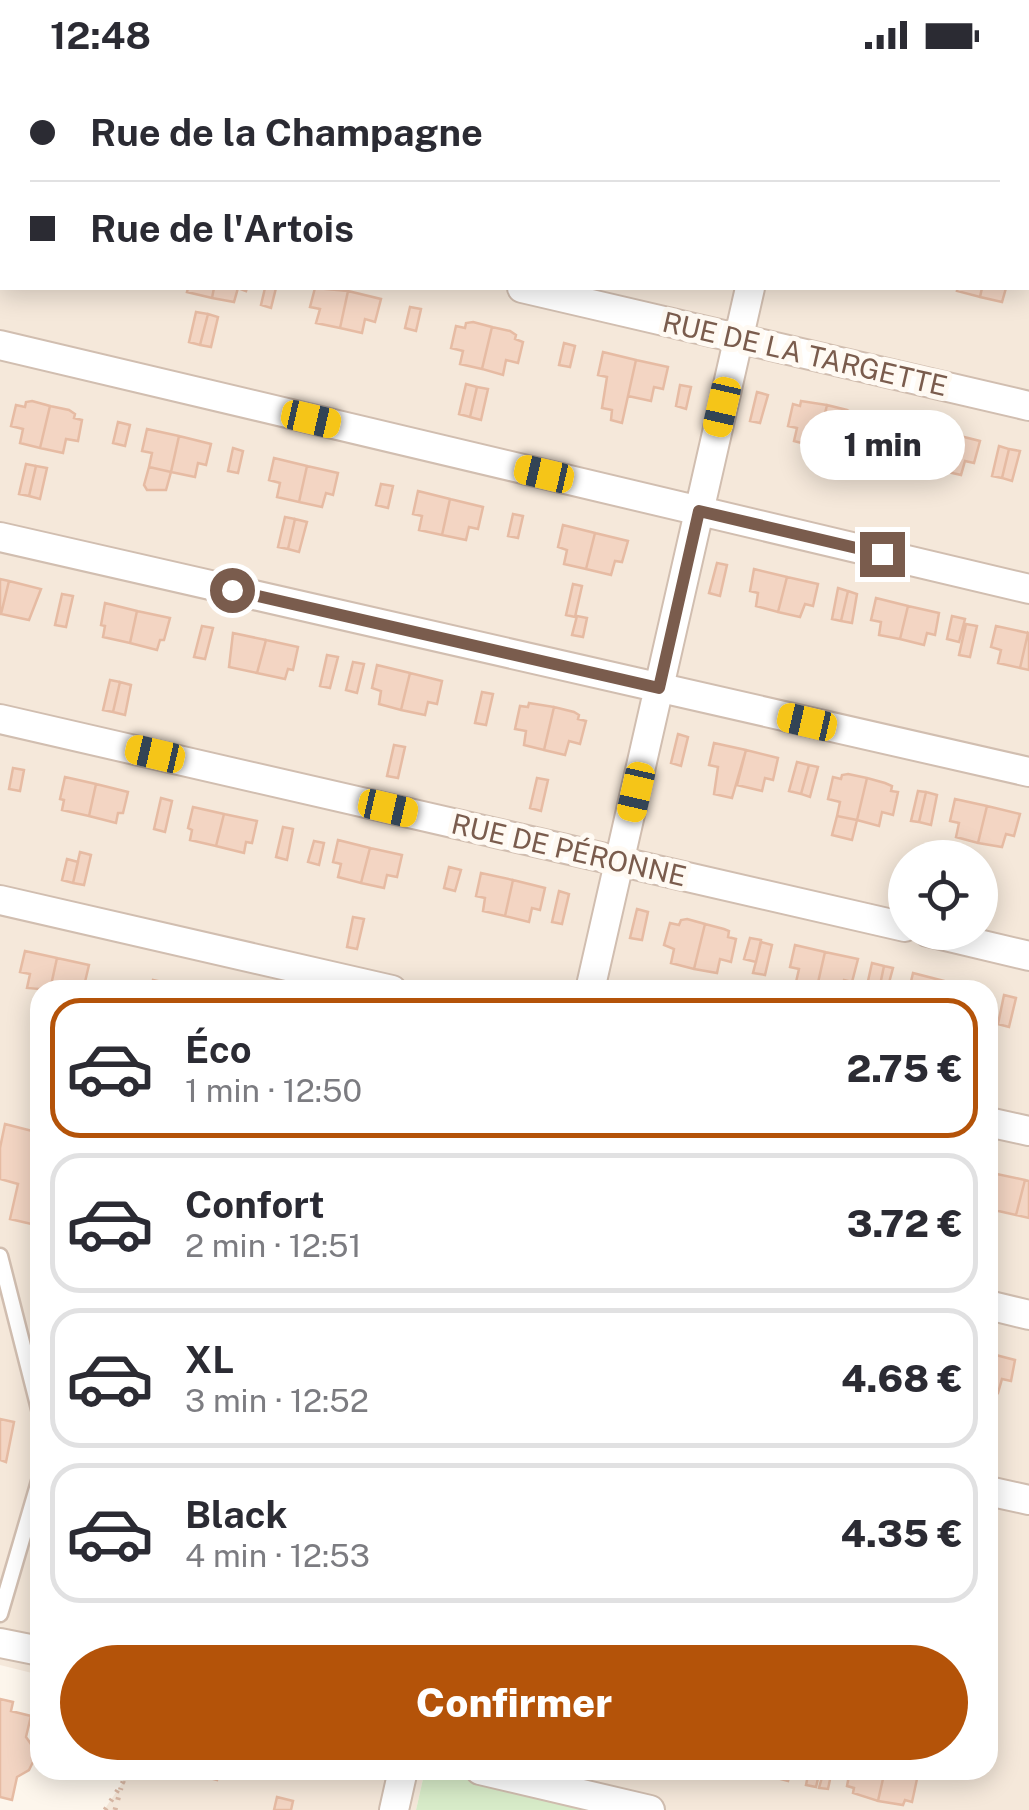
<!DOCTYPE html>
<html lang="fr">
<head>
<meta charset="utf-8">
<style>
	:root { --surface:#fff; --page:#f2f2f3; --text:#2b2b33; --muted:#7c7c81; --line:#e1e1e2; --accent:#b45309 }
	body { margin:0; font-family:"Public Sans",sans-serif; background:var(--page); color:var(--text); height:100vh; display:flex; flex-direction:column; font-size:38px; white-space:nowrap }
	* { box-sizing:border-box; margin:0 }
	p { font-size:32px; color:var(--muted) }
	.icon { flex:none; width:55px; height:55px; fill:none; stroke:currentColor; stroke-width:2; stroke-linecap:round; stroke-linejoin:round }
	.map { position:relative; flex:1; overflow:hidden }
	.side { position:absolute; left:30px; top:910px; width:968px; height:800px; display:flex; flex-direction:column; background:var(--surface); border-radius:30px; box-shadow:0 5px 25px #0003 }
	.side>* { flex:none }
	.top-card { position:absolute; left:0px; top:0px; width:1030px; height:220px; box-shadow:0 5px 25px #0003; display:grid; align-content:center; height:220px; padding:0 30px; background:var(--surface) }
	.controls { position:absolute; left:888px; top:770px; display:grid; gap:20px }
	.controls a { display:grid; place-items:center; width:110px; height:110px; border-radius:50%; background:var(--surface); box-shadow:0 5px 25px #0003; font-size:50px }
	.end { position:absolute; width:45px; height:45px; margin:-22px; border:12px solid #7a5c4d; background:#fff; box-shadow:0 0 0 5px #fff }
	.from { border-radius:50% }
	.bubble { position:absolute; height:70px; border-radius:35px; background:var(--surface); box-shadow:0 5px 25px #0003; font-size:32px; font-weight:800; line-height:70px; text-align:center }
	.car { position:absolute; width:30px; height:60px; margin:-30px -15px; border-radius:12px; box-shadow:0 0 8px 2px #0007; background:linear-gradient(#f5c518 24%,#345 0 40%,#f5c518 0 76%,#345 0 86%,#f5c518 0) }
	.top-card b { display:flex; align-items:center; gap:35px; height:95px; font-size:38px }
	.top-card b+b { border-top:2px solid var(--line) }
	.top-card i { width:25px; height:25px; background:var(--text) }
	ul { padding:18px 0 0; list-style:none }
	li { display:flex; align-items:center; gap:30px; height:140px; margin:0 20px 15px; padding:0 10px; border:5px solid var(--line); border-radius:30px }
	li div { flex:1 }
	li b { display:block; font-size:38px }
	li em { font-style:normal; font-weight:800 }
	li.active { border-color:var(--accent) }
	li>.icon { width:90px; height:90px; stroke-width:1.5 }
	.action { display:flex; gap:20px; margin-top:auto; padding:20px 30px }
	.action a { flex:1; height:115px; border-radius:60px; background:var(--accent); color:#fff; font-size:40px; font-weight:800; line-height:115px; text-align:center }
	.status { display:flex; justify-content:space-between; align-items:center; height:70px; padding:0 50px; background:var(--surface); direction:ltr }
	.status svg { height:28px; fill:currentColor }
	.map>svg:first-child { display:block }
	.residential { fill:#f5e8da; fill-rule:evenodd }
	.green { fill:#d8ecc9 }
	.building { fill:#f3d5c3; stroke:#e6bba3; stroke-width:2.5 }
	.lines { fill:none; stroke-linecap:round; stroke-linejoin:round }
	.service-casing { stroke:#d1beb0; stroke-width:19 }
	.minor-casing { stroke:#d1beb0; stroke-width:32 }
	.path { stroke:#d9b8a5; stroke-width:5; stroke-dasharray:2.5 8; stroke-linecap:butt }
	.service { stroke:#fff; stroke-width:14 }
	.minor { stroke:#fff; stroke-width:28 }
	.route { stroke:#7a5c4d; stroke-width:12 }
	.labels { text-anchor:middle; stroke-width:10; stroke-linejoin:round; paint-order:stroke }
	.street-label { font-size:28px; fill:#7a5c4d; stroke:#fffaf3 }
</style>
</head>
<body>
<div class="status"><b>12:48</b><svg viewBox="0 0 49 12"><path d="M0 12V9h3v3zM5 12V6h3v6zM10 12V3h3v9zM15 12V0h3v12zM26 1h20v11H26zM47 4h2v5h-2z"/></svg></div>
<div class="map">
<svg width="1029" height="1740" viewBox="0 0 1029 1740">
	<rect width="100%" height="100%" fill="#fdf6ec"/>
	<path class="residential" d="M0,0H1029V1740H608L435,1700H988V920H40V1605L0,1595ZM2,2H1028V218H2ZM905,788H980V862H905Z
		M121,1700H425L416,1740H104L123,1712Z"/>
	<path class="green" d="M425,1700H435L608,1740H416Z"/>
	<path class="building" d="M188,218H214L212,228L187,222Z
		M214,218H247L246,221L238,218L234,232L212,228Z
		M265,218H276L271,238L261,235Z
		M315,218L348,221L340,258L316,253L320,239L310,237Z
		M958,218H982L980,227L957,221Z
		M982,218H1006L1002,232L980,227Z
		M348,221L381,229L375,252L365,249L362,263L340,258Z
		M410,237L421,239L416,261L405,258Z
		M196,242L208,244L200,275L189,272Z
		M208,244L218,247L211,277L200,275Z
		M473,252L492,257L482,299L460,294L463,281L451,278L456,256L465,258L466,253Z
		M492,257L510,261L516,265L515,269L523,272L518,293L506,290L503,305L482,299Z
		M564,273L575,276L570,297L559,295Z
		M603,282L636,290L622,353L611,350L612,340L602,338L607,307L598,305Z
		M636,290L668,297L663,319L654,317L651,331L628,326Z
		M466,314L477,317L470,347L459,344Z
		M680,315L691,317L686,339L676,336Z
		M477,317L488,319L481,350L470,347Z
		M757,322L768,325L760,353L750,351Z
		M32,331L50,336L40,378L20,373L23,359L11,356L16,335L25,337L26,332Z
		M801,331L827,335L817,377L794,371L797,358L788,356L793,334L800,336Z
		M827,335L847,340L852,343V348L859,349L854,371L843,368L840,383L817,377Z
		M50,336L69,340L75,344L74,348L82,350L78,371L66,369L63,383L40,378Z
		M878,347L887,350L880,381L871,379Z
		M887,350L900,353L892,384L880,381Z
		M118,352L130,355L125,376L113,373Z
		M917,356L948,363L939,400L916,394L919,380L911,378Z
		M147,359L179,366L171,402L149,397L152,383L142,381Z
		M948,363L980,371L974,393L965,391L961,405L939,400Z
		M179,366L211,374L206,395L198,393L195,407L171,402Z
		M999,376L1009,379L1002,408L992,406Z
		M233,378L243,381L238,403L228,401Z
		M1009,379L1020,381L1012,411L1002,408Z
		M274,388L307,396L299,432L277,427L280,413L269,410Z
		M26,394L36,396L29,426L19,424Z
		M36,396L47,398L40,429L29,426Z
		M307,396L338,403L333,425L326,423L322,437L299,432Z
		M149,397L171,402L166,420H147L144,415Z
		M381,414L393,416L388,438L376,435Z
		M418,421L450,429L442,465L419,460L422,446L413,444Z
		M450,429L483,437L478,459L469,457L466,470L442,465Z
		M513,444L523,446L518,468L508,466Z
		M285,447L295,449L288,479L278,477Z
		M295,449L307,452L299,482L288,479Z
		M563,455L595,463L586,499L564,494L567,480L558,477Z
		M595,463L628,471L622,492L615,491L611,505L586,499Z
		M717,493L727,495L720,526L709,523Z
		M754,499L787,507L778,542L756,536L758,523L750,521Z
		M787,507L818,514L813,536L805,534L800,547L778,542Z
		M0,509L9,511L1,544H0Z
		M9,511L41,519L29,550L1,544Z
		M573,514L582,516L575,547L566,545Z
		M838,518L848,521L841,551L832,549Z
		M848,521L857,524L852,553L841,551Z
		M62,524L73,526L66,557L55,555Z
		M876,528L908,536L900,569L879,565L881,552L871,550Z
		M105,533L137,541L130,573L103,567L105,556L101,555Z
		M908,536L939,543L935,565L927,563L924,575L900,569Z
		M137,541L170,548L164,570H160L157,580L130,573Z
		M577,546L587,548L583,567L572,565Z
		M952,546L965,549L959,572L947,569Z
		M966,554L977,556L970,587L959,585Z
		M202,556L213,558L205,589L194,587Z
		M996,556L1028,563L1020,598L998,593L1001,580L991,577Z
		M233,563L266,570L257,603L229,597Z
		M1028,563L1029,564V600L1020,598Z
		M266,570L298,577L293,600L288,599L285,609L257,603Z
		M327,585L338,587L330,618L320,616Z
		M353,592L364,594L357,623L346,620Z
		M377,595L410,603L401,640L379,634L381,621L372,618Z
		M410,603L442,611L437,634L428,632L425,645L401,640Z
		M110,610L120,612L113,642L103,640Z
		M120,612L131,615L125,645L113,642Z
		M482,622L493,624L486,655L475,653Z
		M529,633L554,637L544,680L524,675L526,661L515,659L520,636L528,637Z
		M554,637L574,642L579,645L578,649L586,651L580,674L569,671L565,685L544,680Z
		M678,664L688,667L681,696L671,693Z
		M714,673L746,680L732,728L714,724L718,697L709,695Z
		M394,675L405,677L398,708L387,706Z
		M746,680L778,688L773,710L765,708L762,721L737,715Z
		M797,692L809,695L801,724L789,721Z
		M809,695L818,697L810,727L801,724Z
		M13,698L24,700L20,721L9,719Z
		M848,704L867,708L857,750L837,746L840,732L828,729L833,707L841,709L842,705Z
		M65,707L96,714L89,746L62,740L64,730L60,729Z
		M537,708L548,710L541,741L530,738Z
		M867,708L885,713L892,716L891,721L898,722L893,745L882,742L879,756L857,750Z
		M96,714L128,722L123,743H118L116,753L89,746Z
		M918,721L926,722L919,752L911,751Z
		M926,722L937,725L931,755L919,752Z
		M161,728L172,731L165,762L154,759Z
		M955,729L987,736L978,773L956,767L959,753L950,751Z
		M987,736L1020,744L1014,766L1006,764L1002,777L978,773Z
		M193,737L224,744L216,776L190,770L192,760L188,758Z
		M224,744L257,751L252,773L246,772L244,783L216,776Z
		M837,746L857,750L852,770L832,765Z
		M283,757L293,759L287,790L276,787Z
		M338,770L370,778L361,813L338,807L341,794L333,792Z
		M314,771L324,773L319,795L308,792Z
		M370,778L402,785L397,807L387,805L384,818L361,813Z
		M80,782L91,785L84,815L73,813Z
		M67,789L78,792L73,813L62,810Z
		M449,797L461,800L455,821L444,818Z
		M481,803L513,810L505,846L483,841L485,828L476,826Z
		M513,810L545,818L540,840L532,838L529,852L505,846Z
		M559,821L569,824L562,854L552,852Z
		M637,839L648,842L642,870L630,868Z
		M353,847L364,849L357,879L347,877Z
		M687,849L705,854L694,899L671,893L674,879L664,875L670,853L679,855L681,850Z
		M705,854L724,859L729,861L728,867L736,869L731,892L720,889L717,903L694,899Z
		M750,868L761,870L756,892L744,889Z
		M761,872L772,875L765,905L753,903Z
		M795,875L825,882L817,917L796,912L799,899L790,897Z
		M25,881L57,888L50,920L27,918L30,904L20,902Z
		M825,882L858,889L852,912L844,910L841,920L817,917Z
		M57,888L89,895L84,916L75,915L74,920H50Z
		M872,893L884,896L879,920H866Z
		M884,896L893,898L887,920H879Z
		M913,903L944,911L942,920H909Z
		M153,910L184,917L183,920H151Z
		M944,911L977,918L976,920H942Z
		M1004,925L1016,928L1009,957L998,954Z
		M5,1054L40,1063V1156L10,1149L18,1114L0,1109V1078Z
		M992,1103L1025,1110L1016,1145L994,1140L996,1127L988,1124Z
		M1025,1110L1029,1111V1148L1016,1145Z
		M988,1283L1015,1290L1011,1311L1002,1309L998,1323L988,1320Z
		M0,1349L14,1352L6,1392L0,1390Z
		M0,1629L13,1632L11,1641L31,1646L26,1667L33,1677V1692L29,1700L17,1707L12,1730L0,1727Z
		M179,1700H219L217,1710Z
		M758,1700H791L788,1711L758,1703Z
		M809,1700H820L816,1717L806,1715Z
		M824,1700H832L828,1719L819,1718Z
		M850,1700H885L878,1731L853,1723L854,1718L847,1716Z
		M885,1700L917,1709L912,1732L905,1730L903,1735L878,1731Z
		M277,1727L293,1731L291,1740H274Z"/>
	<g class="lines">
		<defs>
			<path id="service" d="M0,1186L40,1343
				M0,1544L40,1408"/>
			<path id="minor" d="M367,0L377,2
				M93,2V0
				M802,2L803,0
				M0,95L2,96
				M1028,156L1029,157
				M522,218L1029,336
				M0,275L1029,519
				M0,467L1029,702
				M0,649L905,857
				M0,830L392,920
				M928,862L1029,886
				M590,920L750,218
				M988,1052L1029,1061
				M988,1235L1029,1245
				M988,1421L1029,1430
				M0,1573L40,1581
				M480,1700L650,1740
				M394,1740L403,1700"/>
		</defs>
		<use href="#service" class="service-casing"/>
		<use href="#minor" class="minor-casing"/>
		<path class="path" d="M105,1740L123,1712L122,1700
			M115,1740L121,1718"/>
		<use href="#service" class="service"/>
		<use href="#minor" class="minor"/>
	</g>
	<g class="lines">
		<path class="route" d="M232,520L659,618L699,441L882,484"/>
	</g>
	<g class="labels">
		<g class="street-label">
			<text transform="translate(805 284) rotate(13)" y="10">RUE DE LA TARGETTE</text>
			<text transform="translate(569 780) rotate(13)" y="10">RUE DE PÉRONNE</text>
		</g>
	</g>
</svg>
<div class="controls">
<a><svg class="icon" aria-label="locate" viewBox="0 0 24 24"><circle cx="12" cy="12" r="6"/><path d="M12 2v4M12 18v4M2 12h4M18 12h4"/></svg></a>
</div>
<i class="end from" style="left:232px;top:520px"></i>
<i class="end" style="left:882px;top:484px"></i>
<div class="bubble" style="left:800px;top:340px;width:165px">1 min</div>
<i class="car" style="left:722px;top:337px;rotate:193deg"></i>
<i class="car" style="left:311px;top:349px;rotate:103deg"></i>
<i class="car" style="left:544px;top:404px;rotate:283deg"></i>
<i class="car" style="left:807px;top:652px;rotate:283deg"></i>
<i class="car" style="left:155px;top:684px;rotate:283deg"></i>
<i class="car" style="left:636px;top:722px;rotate:193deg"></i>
<i class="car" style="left:388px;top:738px;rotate:103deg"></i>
<div class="top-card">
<b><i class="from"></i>Rue de la Champagne</b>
<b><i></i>Rue de l'Artois</b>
</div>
<section class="side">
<ul>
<li class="active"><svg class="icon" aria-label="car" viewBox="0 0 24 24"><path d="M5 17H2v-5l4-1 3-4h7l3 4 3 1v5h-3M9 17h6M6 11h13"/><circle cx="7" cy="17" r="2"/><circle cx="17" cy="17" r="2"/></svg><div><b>Éco</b><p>1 min · 12:50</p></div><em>2.75 €</em></li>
<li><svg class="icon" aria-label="car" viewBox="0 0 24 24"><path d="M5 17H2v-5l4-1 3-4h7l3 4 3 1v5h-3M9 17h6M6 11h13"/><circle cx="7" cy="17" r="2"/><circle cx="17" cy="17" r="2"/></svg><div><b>Confort</b><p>2 min · 12:51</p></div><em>3.72 €</em></li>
<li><svg class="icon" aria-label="car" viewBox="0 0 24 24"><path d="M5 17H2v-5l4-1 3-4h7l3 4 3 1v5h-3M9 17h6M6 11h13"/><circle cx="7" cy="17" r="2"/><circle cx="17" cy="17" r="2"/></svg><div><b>XL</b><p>3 min · 12:52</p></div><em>4.68 €</em></li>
<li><svg class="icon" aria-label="car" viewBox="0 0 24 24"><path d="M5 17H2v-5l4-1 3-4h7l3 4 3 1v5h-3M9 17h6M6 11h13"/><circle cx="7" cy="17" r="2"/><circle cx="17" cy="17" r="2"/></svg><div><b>Black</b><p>4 min · 12:53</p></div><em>4.35 €</em></li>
</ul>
<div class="action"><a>Confirmer</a></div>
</section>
</div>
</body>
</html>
